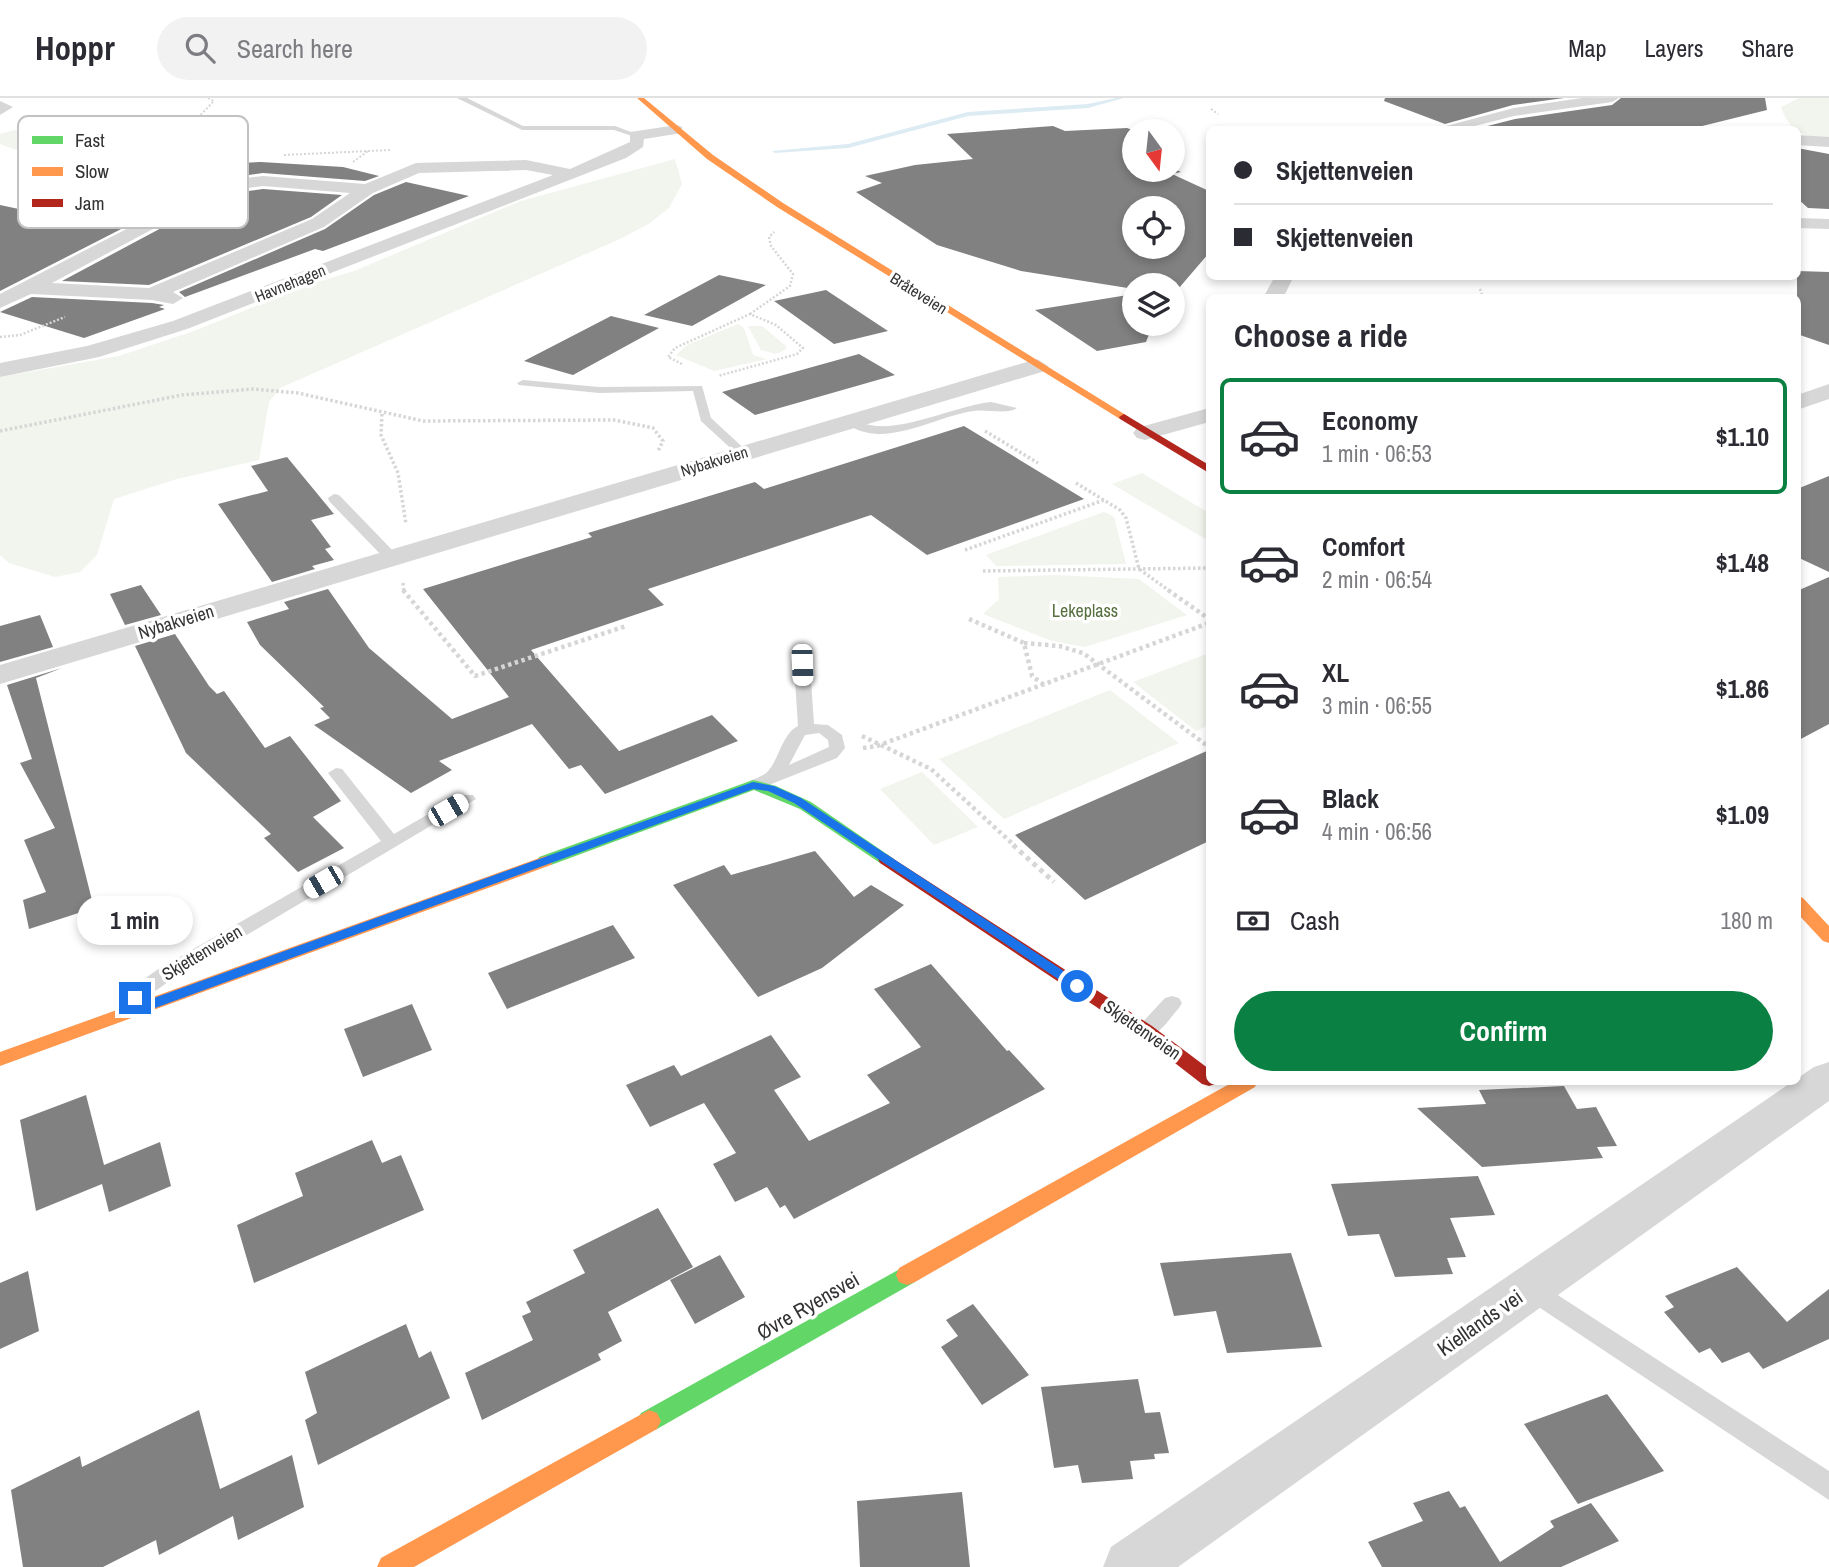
<!DOCTYPE html>
<html lang="en">
<head>
<meta charset="utf-8">
<style>
	:root { --surface:#fff; --page:#f2f2f3; --text:#2b2b33; --muted:#7c7c81; --line:#e1e1e2; --accent:#0b8043 }
	body { margin:0; font-family:"Archivo Narrow",sans-serif; background:var(--page); color:var(--text); height:100vh; display:flex; flex-direction:column; font-size:26px; white-space:nowrap }
	* { box-sizing:border-box; margin:0 }
	p { font-size:23px; color:var(--muted) }
	.icon { flex:none; width:38px; height:38px; fill:none; stroke:currentColor; stroke-width:2; stroke-linecap:round; stroke-linejoin:round }
	.map { position:relative; flex:1; overflow:hidden }
	.side { position:absolute; left:1206px; top:196px; width:595px; height:791px; display:flex; flex-direction:column; background:var(--surface); border-radius:10px; box-shadow:0 4px 10px #0003 }
	.side>* { flex:none }
	.banner { position:absolute; left:1206px; top:28px; width:595px; height:154px; border-radius:10px; box-shadow:0 4px 10px #0003; display:grid; align-content:center; height:154px; padding:0 28px; background:var(--surface) }
	.needle { width:46px; rotate:165deg }
	.tools { position:absolute; left:1122px; top:21px; display:grid; gap:14px }
	.tools a { display:grid; place-items:center; width:63px; height:63px; border-radius:50%; background:var(--surface); box-shadow:0 4px 10px #0003; font-size:35px }
	.end { position:absolute; width:32px; height:32px; margin:-16px; border:9px solid #1a73e8; background:#fff; box-shadow:0 0 0 4px #fff }
	.from { border-radius:50% }
	.bubble { position:absolute; height:49px; border-radius:24px; background:var(--surface); box-shadow:0 4px 10px #0003; font-size:23px; font-weight:700; line-height:49px; text-align:center }
	.car { position:absolute; width:21px; height:42px; margin:-21px -10px; border-radius:9px; box-shadow:0 0 5px 2px #0007; background:linear-gradient(#fff 24%,#345 0 40%,#fff 0 76%,#345 0 86%,#fff 0) }
	.banner b { display:flex; align-items:center; gap:24px; height:66px; font-size:26px }
	.banner b+b { border-top:2px solid var(--line) }
	.banner i { width:18px; height:18px; background:var(--text) }
	ul { padding:0; list-style:none }
	li { display:flex; align-items:center; gap:21px; height:116px; margin:0 14px 10px; padding:0 14px; border:4px solid transparent; border-radius:10px }
	li div { flex:1 }
	li b { display:block; font-size:26px }
	li em { font-style:normal; font-weight:700 }
	li.current { border-color:var(--accent) }
	li>.icon { width:63px; height:63px; stroke-width:1.5 }
	h2 { padding:0 28px; font-size:32px; line-height:84px }
	.pay { display:flex; align-items:center; gap:18px; height:77px; padding:0 28px; font-size:26px }
	.pay p { margin-inline-start:auto }
	.action { display:flex; gap:14px; margin-top:auto; padding:14px 28px }
	.action a { flex:1; height:80px; border-radius:42px; background:var(--accent); color:#fff; font-size:28px; font-weight:700; line-height:80px; text-align:center }
	header { display:flex; align-items:center; gap:42px; box-sizing:border-box; height:98px; padding:0 35px; background:var(--surface); border-bottom:2px solid var(--line) }
	header strong { font-size:33px }
	nav { display:flex; gap:38px; margin-inline-start:auto; font-size:24px }
	.search { width:490px; height:63px; background:var(--page); display:flex; align-items:center; gap:18px; box-sizing:border-box; padding:0 24px; border-radius:38px; color:var(--muted); font-size:26px }
	.map>svg:first-child { display:block }
	.green { fill:#f1f5ed }
	.lines { fill:none; stroke-linecap:round; stroke-linejoin:round }
	.stream { fill:#ddebf3; fill-rule:evenodd }
	.building { fill:#818181; fill-rule:evenodd }
	.path-far4 { stroke:#d6d6d6; stroke-width:2; stroke-dasharray:2 2; stroke-linecap:butt }
	.path-far3 { stroke:#d6d6d6; stroke-width:2.5; stroke-dasharray:2 2; stroke-linecap:butt }
	.path-far2 { stroke:#d6d6d6; stroke-width:3.5; stroke-dasharray:2.5 2.5; stroke-linecap:butt }
	.path-far1 { stroke:#d6d6d6; stroke-width:4.5; stroke-dasharray:3.5 3.5; stroke-linecap:butt }
	.path { stroke:#d6d6d6; stroke-width:5; stroke-dasharray:4.5 4.5; stroke-linecap:butt }
	.lane { fill:#d7d7d7; fill-rule:evenodd }
	.street { fill:#d7d7d7; fill-rule:evenodd }
	.fast { fill:#63d668; fill-rule:evenodd }
	.slow { fill:#ff974d; fill-rule:evenodd }
	.jam { fill:#b3261e; fill-rule:evenodd }
	.route { fill:#1a73e8 }
	.labels { text-anchor:middle; stroke-width:7; stroke-linejoin:round; paint-order:stroke }
	.far-street-label { font-size:16px; fill:#333; stroke:#fff }
	.park-label { font-size:18px; fill:#56703f; stroke:#fff }
	.street-label { font-size:18px; fill:#333; stroke:#fff }
	.near-street-label { font-size:21px; fill:#333; stroke:#fff }
	.key { fill:#fff; stroke:#c2c2c2; stroke-width:2 }
	.key-label { font-size:19px; fill:#333 }
</style>
</head>
<body>
<header>
<strong>Hoppr</strong>
<div class="search"><svg class="icon" aria-label="search" viewBox="0 0 24 24"><circle cx="10" cy="10" r="6"/><path d="M15 15l6 6"/></svg>Search here</div>
<nav><a>Map</a><a>Layers</a><a>Share</a></nav>
</header>
<div class="map">
<svg width="1829" height="1469" viewBox="0 0 1829 1469">
	<rect width="100%" height="100%" fill="#fff"/>
	<path class="green" d="M1799,0H1829V42C1805,40 1789,33 1781,9Z
		M30,28L83,45L33,58L0,46V36Z
		M675,61L682,86L669,110L650,125L620,141L280,290L269,304L259,362L177,381L114,401L97,457L80,474L55,479L9,465L0,457V279L119,258L194,233L308,187L354,173L521,103Z
		M738,226L744,230L753,257L767,261L714,273L676,257L687,247Z
		M748,228H762L786,248L785,252L776,256L761,252Z
		M1142,375L1209,415V443L1112,386Z
		M1104,414L1114,419L1126,466L996,468L986,457Z
		M1057,477L1139,481L1187,517L1085,549L1052,543L983,516L999,501L998,479Z
		M1209,555V627L1196,633L1133,584Z
		M1110,592L1179,645L1004,721L939,661Z
		M922,674L978,729L934,747L880,691Z"/>
	<g class="lines">
		<path class="stream" d="M1116,0H1124L1088,10L968,18L848,50L775,55L772,53L848,46L968,14L1088,6Z"/>
	</g>
	<path class="building" d="M1385,0H1564L1513,7L1445,26L1384,3Z
		M1621,0H1765L1767,12L1686,32H1472L1515,21L1612,7Z
		M1053,28L1065,33L1127,30L1135,33L1134,72L1172,70L1181,74L1172,76L1209,93V155L1173,197L1172,187H1134V191L1021,173L937,147L856,94L882,85L865,78L915,67L973,61L947,36ZM1134,110H1172V149H1134Z
		M1797,50L1829,56V111L1808,110L1797,100Z
		M261,64L343,69L379,78L365,83L263,75L219,81L0,193V107L99,128L155,88L174,68Z
		M406,84L469,98L323,153L315,151L185,199L179,194L325,131L374,97Z
		M263,91L342,97L311,119L149,187L62,183L225,96Z
		M1797,173L1829,174V247L1797,236Z
		M719,177L766,187L692,228L644,217Z
		M826,192L888,233L834,246L774,203Z
		M1134,196V226H1153L1146,244L1097,253L1035,212Z
		M32,199L152,205L164,207L159,209L165,211L84,240L0,214Z
		M611,218L659,230L573,277L524,263Z
		M859,256L895,277L755,317L722,294Z
		M964,328L1084,401L927,457L871,417L648,491L664,507L531,552L619,653L712,617L738,643L605,696L581,667L569,671L532,626L439,663L452,672L411,695L314,627L330,620L320,610L324,609L260,547L247,524L289,511L284,504L328,491L369,550L452,621L509,599L423,491L592,439L588,435L755,384L764,391Z
		M287,359L334,416L311,422L331,449L325,451L334,462L312,468L315,471L272,484L218,406L268,393L251,368Z
		M1829,378V474L1797,459V391Z
		M1829,479V626L1797,643V493Z
		M141,487L161,517L125,527L110,496Z
		M40,517L53,549L0,564V528Z
		M175,536L209,588L217,596L224,593L265,650L290,638L341,703L313,719L344,750L298,774L264,740L271,736L186,655L135,548Z
		M62,570L36,580L94,810L29,831L23,802L46,794L24,742L55,730L20,665L32,661L7,587Z
		M1209,652V743L1085,802L1015,737Z
		M815,753L854,799L871,787L904,807L822,870L758,899L673,787L724,767L731,777Z
		M613,827L635,860L507,911L488,875Z
		M931,866L1007,953L1009,952L1045,991L794,1121L785,1107L780,1110L767,1089L735,1104L713,1066L736,1055L704,1005L650,1029L626,987L674,967L681,978L771,937L801,979L774,992L809,1043L890,1005L867,977L921,949L874,891Z
		M412,906L432,952L363,979L344,931Z
		M1564,988L1577,1011L1596,1009L1617,1048L1597,1049L1603,1060L1482,1069L1417,1010L1486,1006L1479,992Z
		M86,997L104,1067L160,1044L171,1088L109,1114L102,1086L36,1113L20,1022Z
		M372,1042L382,1065L401,1057L424,1112L254,1185L237,1127L303,1098L295,1075Z
		M1478,1078L1495,1117L1450,1120L1466,1159L1447,1160L1453,1176L1395,1179L1379,1136L1348,1138L1331,1086Z
		M658,1110L693,1169L608,1214L622,1243L598,1256L601,1262L482,1322L465,1275L533,1242L522,1218L531,1214L526,1204L585,1175L573,1152Z
		M1291,1155L1322,1249L1227,1255L1216,1213L1174,1218L1160,1165Z
		M720,1157L745,1199L695,1226L670,1182Z
		M1737,1169L1787,1224L1829,1191V1241L1763,1271L1749,1254L1722,1265L1710,1250L1699,1255L1664,1214L1674,1209L1665,1198Z
		M28,1173L39,1233L0,1251V1185Z
		M973,1206L1029,1277L982,1307L941,1249L958,1238L946,1222Z
		M406,1226L419,1260L431,1253L450,1300L318,1367L305,1322L317,1315L305,1274Z
		M1138,1281L1145,1315L1160,1314L1169,1355L1154,1356L1155,1361L1130,1363L1133,1381L1082,1385L1078,1367L1054,1370L1041,1289Z
		M1607,1296L1664,1373L1578,1406L1524,1326Z
		M199,1312L220,1391L292,1357L304,1409L238,1442L233,1418L159,1457L156,1442L103,1469H23L11,1392L80,1358L82,1369Z
		M1449,1393L1460,1410L1465,1408L1500,1464L1554,1429L1550,1423L1591,1405L1619,1443L1561,1469H1382L1368,1444L1423,1423L1413,1405Z
		M962,1394L970,1469H860L857,1403Z"/>
	<g class="lines">
		<path class="path-far4" d="M208,0L214,3L185,33L145,56L167,61L223,60
			M1211,11L1218,16
			M18,29L75,45L185,33
			M284,57L390,52
			M353,64L368,53"/>
		<path class="path-far3" d="M1480,191L1483,200
			M750,216L790,188L793,176L771,148L769,139L774,134
			M0,239L20,237L65,219
			M682,266L668,259L675,250L750,216L776,227L803,250L797,256L718,278"/>
		<path class="path-far2" d="M382,316L381,337L398,375L406,426
			M0,333L182,297L253,291L298,295L423,323L614,322L653,330L663,343L658,353
			M985,333L1038,365
			M1076,385L1120,412L1126,420L1139,471L1171,494
			M965,452L1104,402
			M983,473L1209,470
			M403,485L404,494"/>
		<path class="path-far1" d="M403,492L475,578L626,528
			M1168,492L1209,521
			M969,521L1024,545L1032,578L1044,587
			M1024,545L1059,548L1083,555L1209,649
			M862,638L931,671L1015,748
			M863,650L877,648L1209,525"/>
		<path class="path" d="M1013,747L1054,784"/>
		<path class="lane" d="M457,0H467L523,28H615L639,37L635,39L614,32H522Z
			M523,282L599,289L702,288L711,320L749,355L739,358L701,323L693,293L599,295L519,287L517,285Z
			M991,304L1017,310C1008,317 987,311 974,313C934,318 881,355 843,323L849,319C856,322 863,326 870,327C903,334 955,308 991,304Z
			M334,396L339,397L397,457V463H387L329,403L328,400Z
			M802,562L810,567L814,626L828,627L842,637L845,650L837,660L759,691H747L745,687C751,680 763,680 769,672C779,660 783,635 798,628L794,567ZM819,635L828,642L829,649L789,667L805,637Z
			M336,670L342,671L394,736L461,697H473L476,701L171,882L151,896L139,915L132,917L125,915L122,910L137,886L157,872L381,743L328,675Z
			M1172,898L1179,900L1182,905L1179,910C1168,922 1156,944 1139,938L1136,933L1139,928L1165,900Z
			M1530,1179L1829,1373V1402L1522,1198L1518,1190L1522,1182Z"/>
		<path class="street" d="M1582,0H1619L1612,4L1514,18L1459,32H1431L1514,10Z
			M0,3L13,9L0,17Z
			M677,27L682,29V35L644,41L643,49L626,60L187,231L99,259L0,279V265L87,248L173,223L553,77L526,72L419,75L373,95L324,129L173,194L183,200L173,206L152,202L31,196L0,210V196L220,83L263,78L365,86L416,65L526,62L570,71L630,44V34ZM263,88L350,95L312,121L149,190L52,185L224,93Z
			M1797,37L1829,39V49L1797,47Z
			M1797,120L1829,121V131L1797,130Z
			M1275,178H1294L1283,200H1263Z
			M1037,261L1048,268L1045,273L0,586V567Z
			M1829,286V301L1797,312V297Z
			M1209,310V324L1145,342L1137,340L1133,335L1137,330Z
			M1829,964V1003L1178,1469H1103L1111,1449L1814,969Z"/>
		<path class="fast" d="M753,682L776,688L811,704L894,761L886,766L880,765L800,711L754,692L551,767H539L537,763L539,759Z
			M907,1167L915,1170L918,1177L915,1184L657,1331L649,1334L641,1331L637,1323L641,1315Z"/>
		<path class="slow" d="M637,0H644L713,57L783,105L1129,319L1120,321L777,109L707,61Z
			M545,758L551,759L553,763L551,767L0,968V954Z
			M1797,798L1803,800L1829,828V845L1823,843L1797,815Z
			M1233,984H1257L1255,989L915,1184L907,1187L899,1184L896,1177L899,1170Z
			M649,1312L657,1315L661,1323L657,1331L414,1469H377L381,1460Z"/>
		<path class="jam" d="M1124,316L1209,367V375L1120,321L1119,319Z
			M886,756L1152,928L1209,971V984H1217L1216,986L1209,988L1202,986L1140,938L880,765L878,761L880,757Z"/>
	</g>
	<path class="route" d="M753,684L774,688L801,700L1082,885V891H1073L794,705L768,693L753,691L136,917H127L125,913L131,897H140V905Z"/>
	<g class="labels">
		<g class="far-street-label">
			<text transform="translate(290 185) rotate(-22)" y="6">Havnehagen</text>
			<text transform="translate(919 195) rotate(32)" y="6">Bråteveien</text>
			<text transform="translate(714 363) rotate(-17)" y="6">Nybakveien</text>
		</g>
		<g class="park-label">
			<text x="1085" y="519">Lekeplass</text>
		</g>
		<g class="street-label">
			<text transform="translate(176 524) rotate(-17)" y="6">Nybakveien</text>
			<text transform="translate(202 855) rotate(-31)" y="6">Skjettenveien</text>
			<text transform="translate(1142 932) rotate(35)" y="6">Skjettenveien</text>
		</g>
		<g class="near-street-label">
			<text transform="translate(808 1208) rotate(-30)" y="7">Øvre Ryensvei</text>
			<text transform="translate(1480 1225) rotate(-35)" y="7">Kiellands vei</text>
		</g>
	</g>
	<rect x="18" y="18" width="230" height="112" rx="10" class="key"/>
	<rect x="32" y="38" width="31" height="8" fill="#63d668"/>
	<rect x="32" y="69" width="31" height="9" fill="#ff974d"/>
	<rect x="32" y="101" width="31" height="8" fill="#b3261e"/>
	<g class="key-label">
		<text x="75" y="49">Fast</text>
		<text x="75" y="80">Slow</text>
		<text x="75" y="112">Jam</text>
	</g>
</svg>
<div class="tools">
<a><svg class="needle" viewBox="-14 -14 28 28"><path d="M0-13l5 13h-10z" fill="#e53935"/><path d="M0 13l5-13h-10z" fill="#7c7c81"/></svg></a>
<a><svg class="icon" aria-label="locate" viewBox="0 0 24 24"><circle cx="12" cy="12" r="6"/><path d="M12 2v4M12 18v4M2 12h4M18 12h4"/></svg></a>
<a><svg class="icon" aria-label="layers" viewBox="0 0 24 24"><path d="M12 4l9 5-9 5-9-5zM3 14l9 5 9-5"/></svg></a>
</div>
<i class="end from" style="left:1077px;top:888px"></i>
<i class="end" style="left:135px;top:900px"></i>
<div class="bubble" style="left:77px;top:798px;width:116px">1 min</div>
<i class="car" style="left:802px;top:567px;rotate:178deg"></i>
<i class="car" style="left:448px;top:712px;rotate:60deg"></i>
<i class="car" style="left:323px;top:784px;rotate:240deg"></i>
<div class="banner">
<b><i class="from"></i>Skjettenveien</b>
<b><i></i>Skjettenveien</b>
</div>
<section class="side">
<h2>Choose a ride</h2>
<ul>
<li class="current"><svg class="icon" aria-label="car" viewBox="0 0 24 24"><path d="M5 17H2v-5l4-1 3-4h7l3 4 3 1v5h-3M9 17h6M6 11h13"/><circle cx="7" cy="17" r="2"/><circle cx="17" cy="17" r="2"/></svg><div><b>Economy</b><p>1 min · 06:53</p></div><em>$1.10</em></li>
<li><svg class="icon" aria-label="car" viewBox="0 0 24 24"><path d="M5 17H2v-5l4-1 3-4h7l3 4 3 1v5h-3M9 17h6M6 11h13"/><circle cx="7" cy="17" r="2"/><circle cx="17" cy="17" r="2"/></svg><div><b>Comfort</b><p>2 min · 06:54</p></div><em>$1.48</em></li>
<li><svg class="icon" aria-label="car" viewBox="0 0 24 24"><path d="M5 17H2v-5l4-1 3-4h7l3 4 3 1v5h-3M9 17h6M6 11h13"/><circle cx="7" cy="17" r="2"/><circle cx="17" cy="17" r="2"/></svg><div><b>XL</b><p>3 min · 06:55</p></div><em>$1.86</em></li>
<li><svg class="icon" aria-label="car" viewBox="0 0 24 24"><path d="M5 17H2v-5l4-1 3-4h7l3 4 3 1v5h-3M9 17h6M6 11h13"/><circle cx="7" cy="17" r="2"/><circle cx="17" cy="17" r="2"/></svg><div><b>Black</b><p>4 min · 06:56</p></div><em>$1.09</em></li>
</ul>
<div class="pay"><svg class="icon" aria-label="cash" viewBox="0 0 24 24"><path d="M3 7h18v10H3z"/><circle cx="12" cy="12" r="2"/></svg>Cash<p>180 m</p></div>
<div class="action"><a>Confirm</a></div>
</section>
</div>
</body>
</html>
